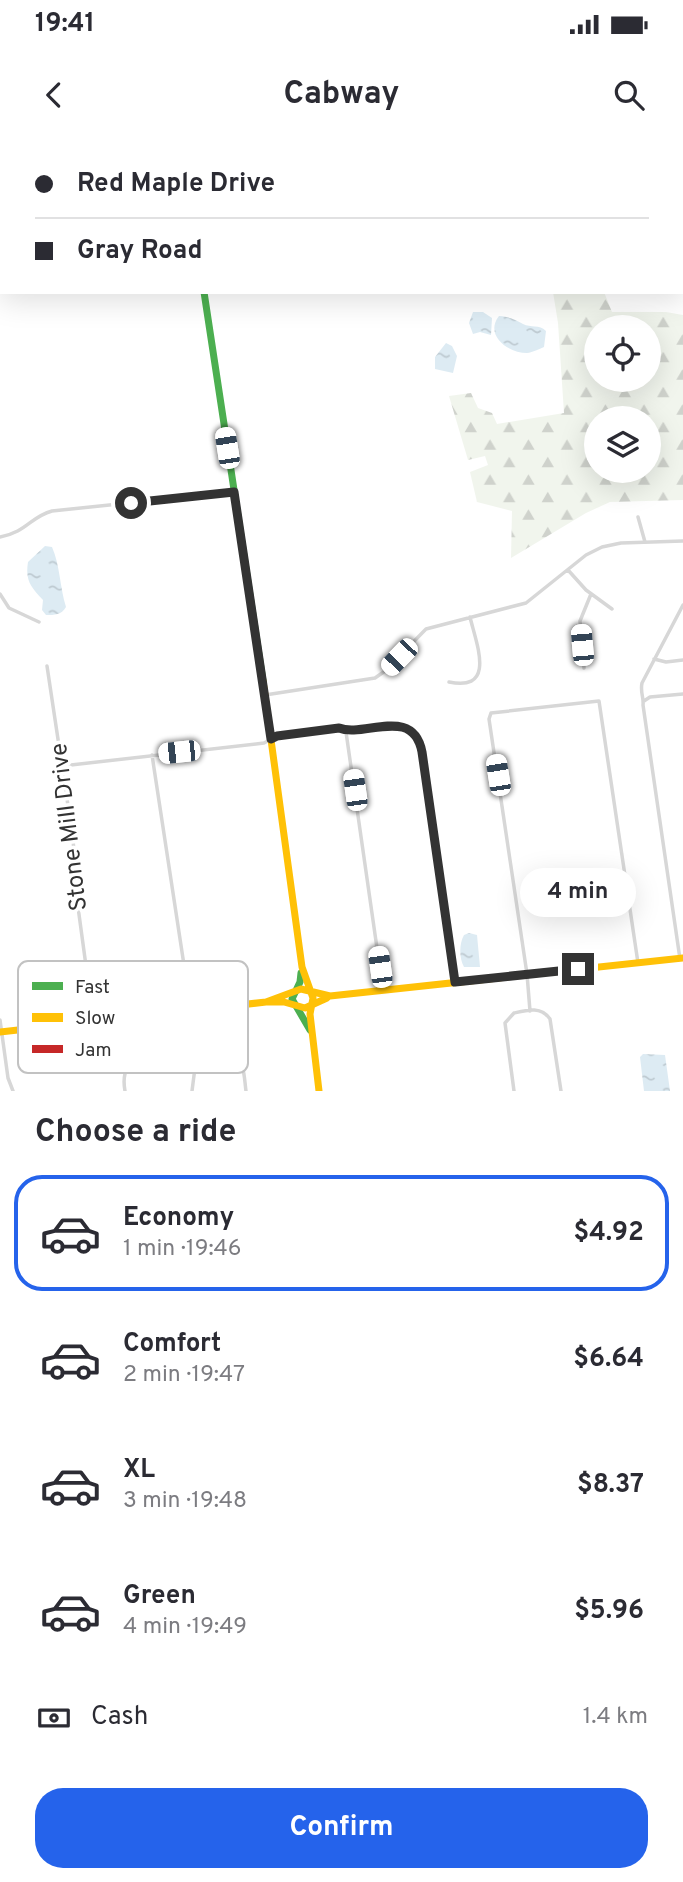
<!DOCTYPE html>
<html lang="en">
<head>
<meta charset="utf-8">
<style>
	:root { --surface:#fff; --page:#f7f7f7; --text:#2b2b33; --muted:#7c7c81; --line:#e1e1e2; --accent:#2563eb }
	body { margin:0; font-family:Overpass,sans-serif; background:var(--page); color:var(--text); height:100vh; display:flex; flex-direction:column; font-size:26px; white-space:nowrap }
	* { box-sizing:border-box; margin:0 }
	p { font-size:23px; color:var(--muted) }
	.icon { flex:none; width:38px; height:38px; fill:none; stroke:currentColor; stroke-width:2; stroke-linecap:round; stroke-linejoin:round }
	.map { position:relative; height:951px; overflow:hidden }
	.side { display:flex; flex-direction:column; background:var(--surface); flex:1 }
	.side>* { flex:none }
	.top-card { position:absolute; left:0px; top:0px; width:684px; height:154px; box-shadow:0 7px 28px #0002; display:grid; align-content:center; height:154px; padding:0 35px; background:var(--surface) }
	.fabs { position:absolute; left:584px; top:175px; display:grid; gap:14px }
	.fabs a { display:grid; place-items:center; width:77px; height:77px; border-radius:50%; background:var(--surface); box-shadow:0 7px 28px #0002; font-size:35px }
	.end { position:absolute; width:32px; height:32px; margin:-16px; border:9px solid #333; background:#fff; box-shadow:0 0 0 4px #fff }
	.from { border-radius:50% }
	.bubble { position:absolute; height:49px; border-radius:24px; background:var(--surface); box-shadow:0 7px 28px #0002; font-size:23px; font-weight:700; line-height:49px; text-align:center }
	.car { position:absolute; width:21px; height:42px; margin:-21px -10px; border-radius:9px; box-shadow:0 0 5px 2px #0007; background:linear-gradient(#fff 24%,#345 0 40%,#fff 0 76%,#345 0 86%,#fff 0) }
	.top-card b { display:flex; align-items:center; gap:24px; height:66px; font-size:26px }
	.top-card b+b { border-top:2px solid var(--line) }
	.top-card i { width:18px; height:18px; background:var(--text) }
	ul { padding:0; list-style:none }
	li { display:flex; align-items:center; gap:21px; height:116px; margin:0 14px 10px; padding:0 21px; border:4px solid transparent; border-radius:28px }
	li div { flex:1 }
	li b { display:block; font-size:26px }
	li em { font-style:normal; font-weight:700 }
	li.on { border-color:var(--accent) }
	li>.icon { width:63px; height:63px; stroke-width:1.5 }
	h2 { padding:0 35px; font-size:32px; line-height:84px }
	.pay { display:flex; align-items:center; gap:18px; height:77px; padding:0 35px; font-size:26px }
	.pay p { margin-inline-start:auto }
	.action { display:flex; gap:14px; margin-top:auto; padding:14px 35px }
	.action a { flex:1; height:80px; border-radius:28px; background:var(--accent); color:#fff; font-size:28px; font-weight:700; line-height:80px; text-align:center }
	.status { display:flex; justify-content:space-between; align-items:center; height:49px; padding:0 35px; background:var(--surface); direction:ltr }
	.status svg { height:19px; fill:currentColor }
	header { display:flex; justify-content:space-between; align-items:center; height:91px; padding:0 35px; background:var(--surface); font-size:32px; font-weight:700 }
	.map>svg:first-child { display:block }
	.forest { fill:url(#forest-firs); fill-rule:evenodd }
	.water { fill:url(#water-ripples) }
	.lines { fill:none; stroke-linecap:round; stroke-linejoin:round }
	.street { stroke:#d7d7d7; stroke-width:3.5 }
	.fast { stroke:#4caf50; stroke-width:7 }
	.slow { stroke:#ffc107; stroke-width:7 }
	.jam { stroke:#c62828; stroke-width:7 }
	.route { stroke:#333; stroke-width:9 }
	.labels { text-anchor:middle; stroke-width:7; stroke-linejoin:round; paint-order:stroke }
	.street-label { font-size:24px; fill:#333; stroke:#fff }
	.key { fill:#fff; stroke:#c2c2c2; stroke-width:2 }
	.key-label { font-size:19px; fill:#333 }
</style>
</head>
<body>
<div class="status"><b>19:41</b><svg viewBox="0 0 49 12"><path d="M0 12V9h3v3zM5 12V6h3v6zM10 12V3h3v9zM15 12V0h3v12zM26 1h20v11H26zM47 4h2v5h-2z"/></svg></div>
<header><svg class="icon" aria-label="back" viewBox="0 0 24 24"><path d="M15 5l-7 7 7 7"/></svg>Cabway<svg class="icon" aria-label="search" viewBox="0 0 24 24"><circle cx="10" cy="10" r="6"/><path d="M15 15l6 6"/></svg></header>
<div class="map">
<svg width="683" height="951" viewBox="0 0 683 951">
	<defs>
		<pattern id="forest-firs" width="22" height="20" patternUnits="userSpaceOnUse" patternTransform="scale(1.75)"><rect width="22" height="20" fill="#f1f5ed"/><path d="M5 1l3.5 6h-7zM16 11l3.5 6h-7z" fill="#cfd2cc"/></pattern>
		<pattern id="water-ripples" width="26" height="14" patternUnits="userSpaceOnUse" patternTransform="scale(1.75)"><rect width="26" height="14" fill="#ddebf3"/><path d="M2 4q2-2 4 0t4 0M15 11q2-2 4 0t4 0" fill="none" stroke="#becad1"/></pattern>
	</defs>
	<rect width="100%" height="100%" fill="#fff"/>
	<path class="forest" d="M553,152H604L612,172H666L683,175V360L610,362L586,373L511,418L512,371L477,362L470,332L488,325L485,316L468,320L449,256L471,253L478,268L492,273L497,284L564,273L558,183ZM597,187H649V240H597ZM597,278H649V331H597Z"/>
	<path class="water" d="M473,172H483L492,178L491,195L480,192L473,194L469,183Z
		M499,176C510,177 514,179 523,184C531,188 539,184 546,191L544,207C539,209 533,212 527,213C508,213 484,195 499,176Z
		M446,203L452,206L457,216L453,233L435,229V217Z
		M45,406L52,407C60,425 60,448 66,467C61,475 55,475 46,475L42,470L43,460C31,447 25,441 28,422Z
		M469,793L477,795L480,827H464C459,818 459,804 464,795Z
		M643,914L665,915L670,951H644L640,917Z"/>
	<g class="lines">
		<path class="street" d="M480,0L481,2
			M616,0V2
			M638,377L645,402
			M0,397C27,392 30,377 52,371L234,352
			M568,430L586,450L612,469
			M0,454L9,468L39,482
			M654,519L666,522L683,520
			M47,526L73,699L78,767L89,848
			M584,528L580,481L591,454
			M449,542C497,552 476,503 470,477
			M265,555L375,538L385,531L426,489L526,463L586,415L602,407L621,403L683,401
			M644,561L650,557L683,554
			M346,592L383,850
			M152,615L191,871L196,920L192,951
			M62,626L264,603L277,596L339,588L346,592C372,583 415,577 422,612L455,842
			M680,819L643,565C644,558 640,552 642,543L683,465
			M530,871L527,834L489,579L491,573L599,561L638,823
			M0,880L8,938L13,951
			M89,881L87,859L89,848L95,882
			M125,951C117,908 162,912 190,909C204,908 219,902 232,912C245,921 244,937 246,951
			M514,951L505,883L514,873C527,870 541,866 550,879L561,951"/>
		<path class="fast" d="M204,152L263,541
			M301,833L300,842L292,859L310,890"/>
		<path class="slow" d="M682,17H683
			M0,85H2
			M263,541L302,827L313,858L310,874L319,951
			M266,862L301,849L330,856L683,818
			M0,892L266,862H284L305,868L327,858"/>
		<path class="jam" d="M183,0V2"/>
	</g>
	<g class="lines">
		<path class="route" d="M131,363L234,352L271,599L277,596L339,588C364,598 413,565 422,612L455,842L578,829"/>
	</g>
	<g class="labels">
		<g class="street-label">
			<text transform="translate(68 687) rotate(-97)" y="8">Stone Mill Drive</text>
		</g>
	</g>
	<rect x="18" y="821" width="230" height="112" rx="10" class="key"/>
	<rect x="32" y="842" width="31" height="8" fill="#4caf50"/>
	<rect x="32" y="873" width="31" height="9" fill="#ffc107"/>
	<rect x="32" y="905" width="31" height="8" fill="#c62828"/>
	<g class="key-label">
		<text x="75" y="853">Fast</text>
		<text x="75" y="884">Slow</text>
		<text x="75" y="916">Jam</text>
	</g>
</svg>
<div class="fabs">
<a><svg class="icon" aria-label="locate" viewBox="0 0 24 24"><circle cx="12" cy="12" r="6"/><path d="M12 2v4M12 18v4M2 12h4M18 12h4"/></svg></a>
<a><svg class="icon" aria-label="layers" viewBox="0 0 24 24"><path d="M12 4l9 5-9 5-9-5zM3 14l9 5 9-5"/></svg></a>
</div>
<i class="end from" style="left:131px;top:363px"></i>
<i class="end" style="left:578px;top:829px"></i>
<div class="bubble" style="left:520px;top:728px;width:116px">4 min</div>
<i class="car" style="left:227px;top:308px;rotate:351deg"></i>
<i class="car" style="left:582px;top:505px;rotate:355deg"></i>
<i class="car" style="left:399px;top:517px;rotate:224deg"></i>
<i class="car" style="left:179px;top:612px;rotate:264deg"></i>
<i class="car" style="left:498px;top:635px;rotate:351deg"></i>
<i class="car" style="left:355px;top:650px;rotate:352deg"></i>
<i class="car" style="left:380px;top:827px;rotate:352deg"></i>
<div class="top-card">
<b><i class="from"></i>Red Maple Drive</b>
<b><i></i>Gray Road</b>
</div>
</div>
<section class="side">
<h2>Choose a ride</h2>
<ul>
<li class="on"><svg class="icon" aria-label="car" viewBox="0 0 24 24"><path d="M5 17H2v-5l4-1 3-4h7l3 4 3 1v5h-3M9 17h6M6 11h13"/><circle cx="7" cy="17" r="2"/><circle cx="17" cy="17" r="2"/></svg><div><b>Economy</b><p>1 min · 19:46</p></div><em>$4.92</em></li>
<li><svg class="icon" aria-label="car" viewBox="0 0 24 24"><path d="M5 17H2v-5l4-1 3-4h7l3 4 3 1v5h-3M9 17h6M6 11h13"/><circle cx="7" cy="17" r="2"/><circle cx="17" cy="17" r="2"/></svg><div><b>Comfort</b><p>2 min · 19:47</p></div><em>$6.64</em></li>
<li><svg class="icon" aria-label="car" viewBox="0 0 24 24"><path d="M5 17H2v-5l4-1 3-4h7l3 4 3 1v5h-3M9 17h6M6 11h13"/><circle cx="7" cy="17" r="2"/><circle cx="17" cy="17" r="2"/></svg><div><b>XL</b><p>3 min · 19:48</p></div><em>$8.37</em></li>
<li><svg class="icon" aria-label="car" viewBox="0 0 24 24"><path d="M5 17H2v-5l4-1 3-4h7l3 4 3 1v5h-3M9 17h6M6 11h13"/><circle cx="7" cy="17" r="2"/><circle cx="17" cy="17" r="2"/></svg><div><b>Green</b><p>4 min · 19:49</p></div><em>$5.96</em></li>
</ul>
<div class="pay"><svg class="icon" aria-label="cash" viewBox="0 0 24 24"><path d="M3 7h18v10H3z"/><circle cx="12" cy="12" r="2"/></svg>Cash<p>1.4 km</p></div>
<div class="action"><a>Confirm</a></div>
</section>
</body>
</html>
